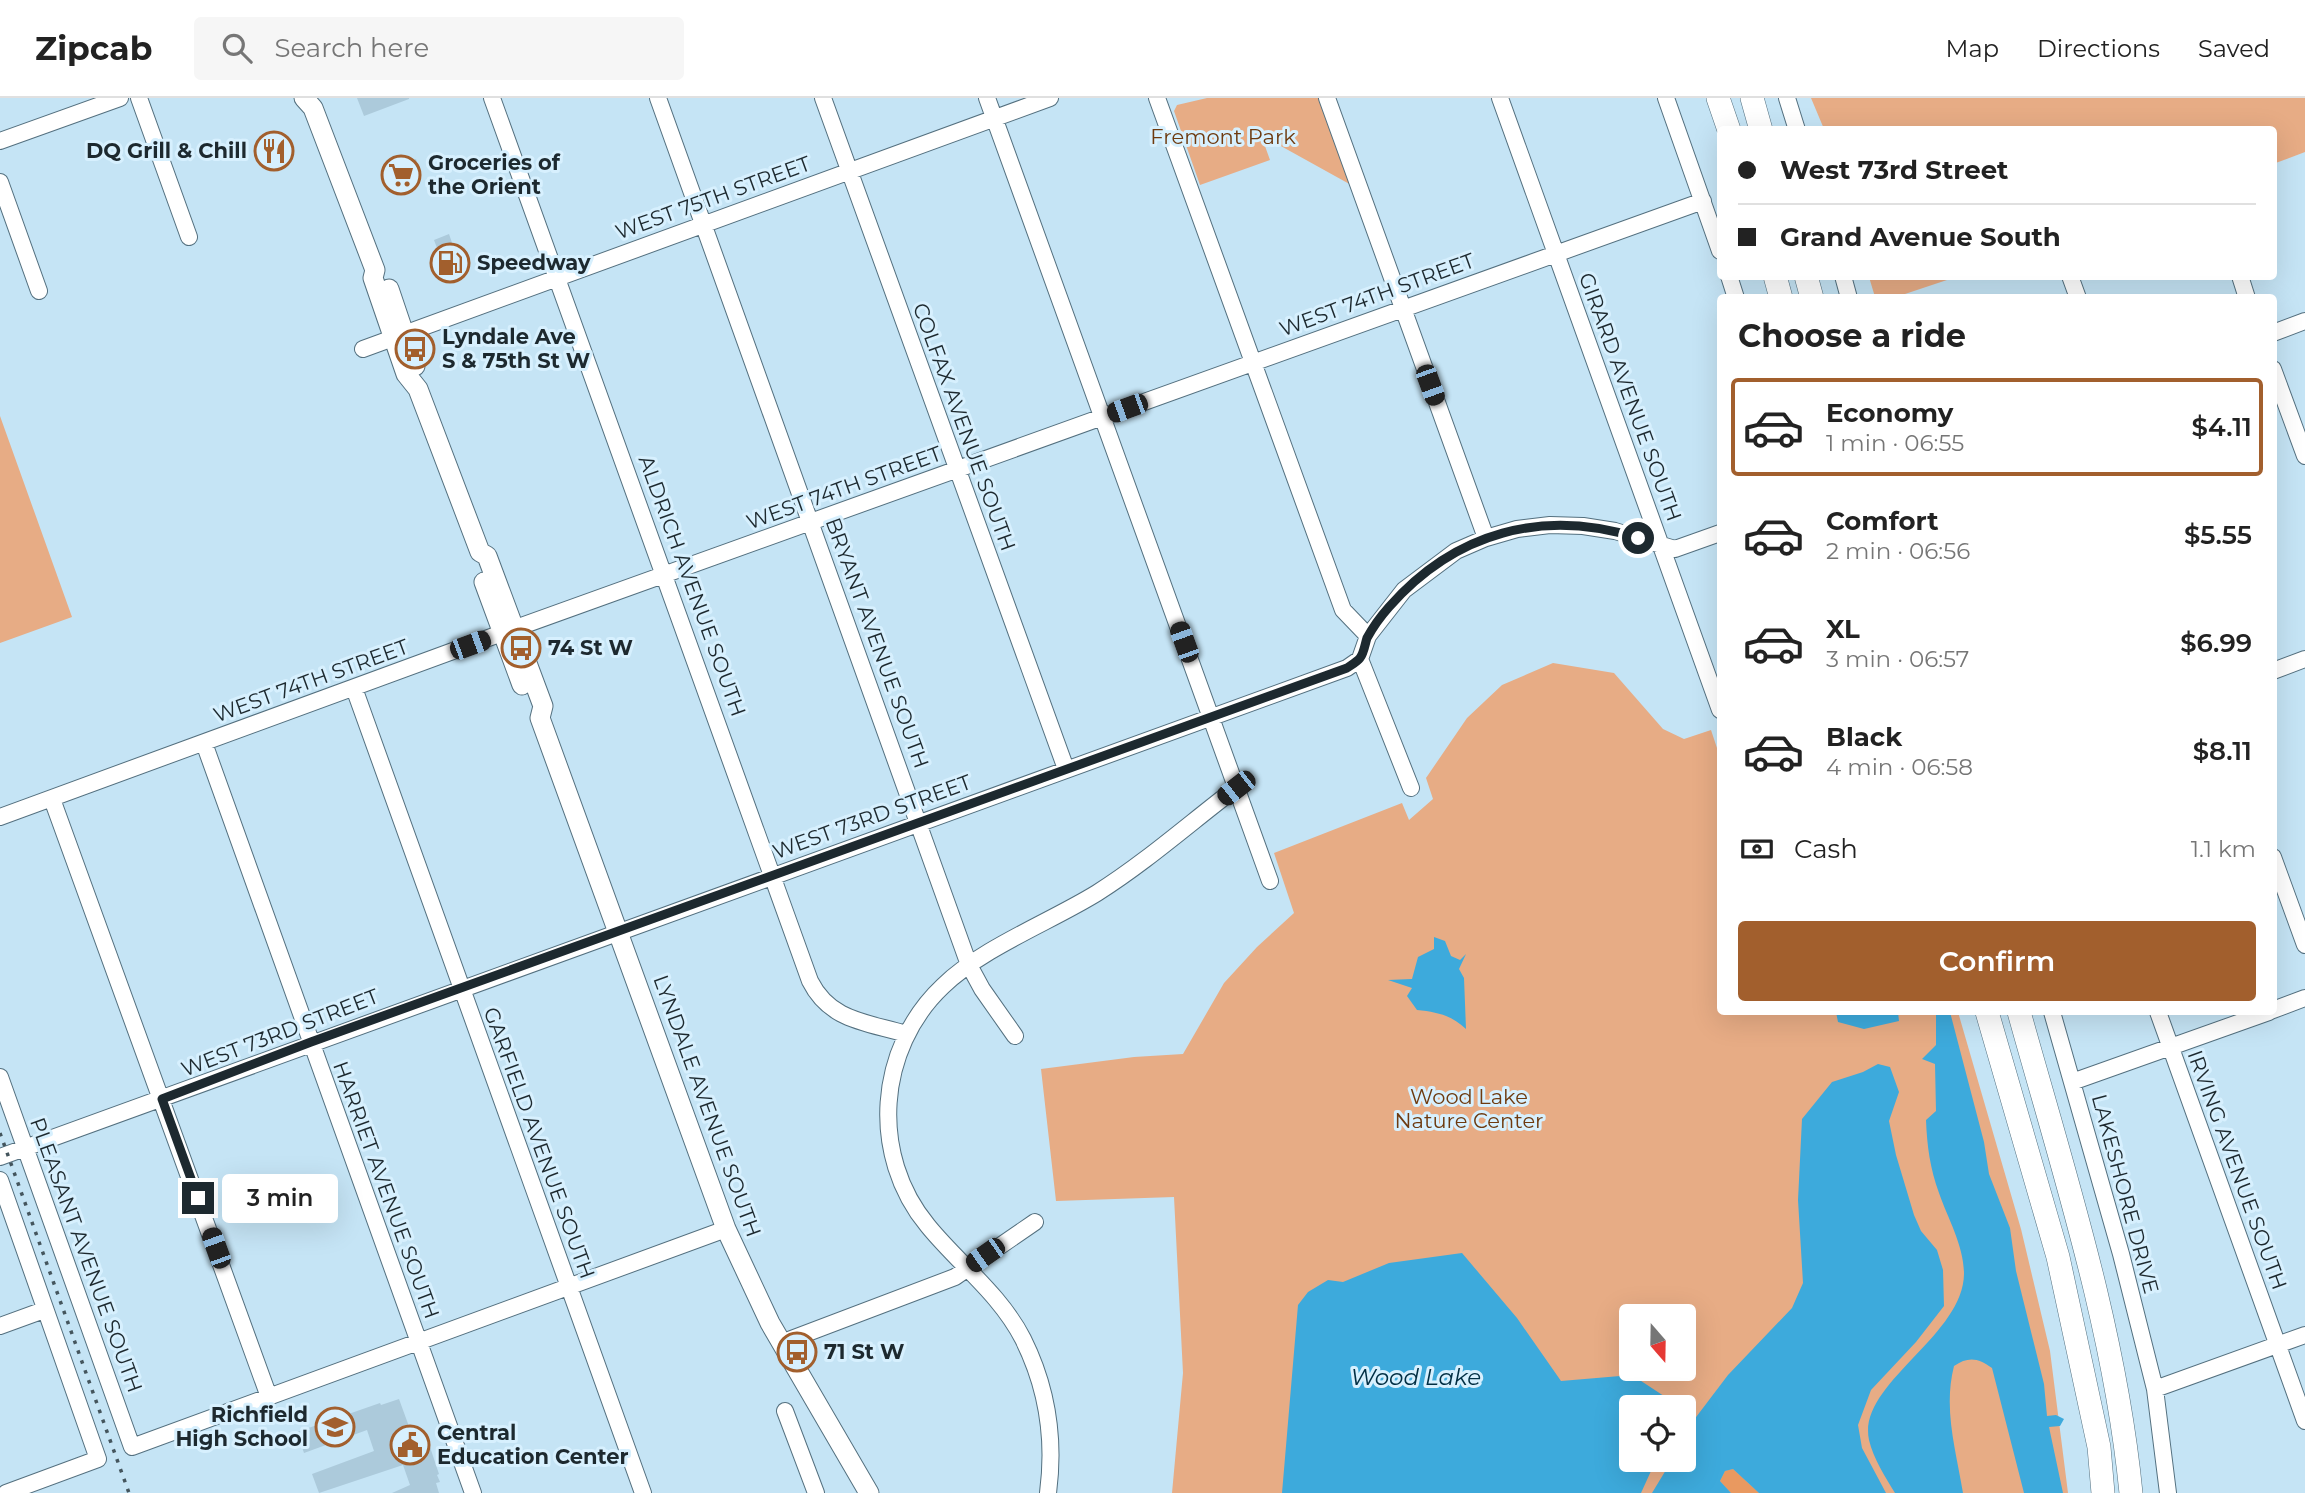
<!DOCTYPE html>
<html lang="en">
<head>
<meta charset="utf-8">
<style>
	:root { --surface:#fff; --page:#f6f6f6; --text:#222; --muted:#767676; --line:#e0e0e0; --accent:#a25f2d }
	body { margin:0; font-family:Montserrat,sans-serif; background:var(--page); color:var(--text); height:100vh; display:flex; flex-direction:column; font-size:26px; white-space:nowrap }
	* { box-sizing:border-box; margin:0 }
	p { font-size:23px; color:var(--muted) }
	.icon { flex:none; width:38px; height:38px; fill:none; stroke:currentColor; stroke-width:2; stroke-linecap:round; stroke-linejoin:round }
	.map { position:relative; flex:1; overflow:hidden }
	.drawer { position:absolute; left:1717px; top:196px; width:560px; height:721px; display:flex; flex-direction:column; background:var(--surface); border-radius:7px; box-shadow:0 7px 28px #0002 }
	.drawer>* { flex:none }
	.hud { position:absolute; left:1717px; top:28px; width:560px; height:154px; border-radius:7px; box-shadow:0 7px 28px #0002; display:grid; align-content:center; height:154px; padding:0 21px; background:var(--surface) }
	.needle { width:46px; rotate:160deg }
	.tools { position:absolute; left:1619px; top:1206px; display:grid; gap:14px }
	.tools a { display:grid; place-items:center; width:77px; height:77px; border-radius:7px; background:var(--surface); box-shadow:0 7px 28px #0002; font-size:35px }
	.end { position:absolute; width:32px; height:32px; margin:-16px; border:9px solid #1d292f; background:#fff; box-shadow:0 0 0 4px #fff }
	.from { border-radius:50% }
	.bubble { position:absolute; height:49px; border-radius:7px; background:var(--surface); box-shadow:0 7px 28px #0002; font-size:23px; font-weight:600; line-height:49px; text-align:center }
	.car { position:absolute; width:21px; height:42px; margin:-21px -10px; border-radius:9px; box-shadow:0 0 5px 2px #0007; background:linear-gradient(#222 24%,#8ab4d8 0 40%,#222 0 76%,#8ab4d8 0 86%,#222 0) }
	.hud b { display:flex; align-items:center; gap:24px; height:66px; font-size:26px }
	.hud b+b { border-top:2px solid var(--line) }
	.hud i { width:18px; height:18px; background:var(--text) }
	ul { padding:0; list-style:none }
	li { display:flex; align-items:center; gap:21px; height:98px; margin:0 14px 10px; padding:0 7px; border:4px solid transparent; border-radius:7px }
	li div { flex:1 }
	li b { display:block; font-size:26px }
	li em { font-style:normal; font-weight:600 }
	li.on { border-color:var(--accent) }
	li>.icon { width:63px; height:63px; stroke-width:1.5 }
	h2 { padding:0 21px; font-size:32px; line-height:84px }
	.pay { display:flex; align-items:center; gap:18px; height:77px; padding:0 21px; font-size:26px }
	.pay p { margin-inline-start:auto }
	.action { display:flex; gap:14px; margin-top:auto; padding:14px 21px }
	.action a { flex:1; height:80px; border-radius:7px; background:var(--accent); color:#fff; font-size:28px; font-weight:600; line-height:80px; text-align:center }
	header { display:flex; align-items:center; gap:42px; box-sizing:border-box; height:98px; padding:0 35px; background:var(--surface); border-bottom:2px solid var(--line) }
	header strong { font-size:33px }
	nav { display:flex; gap:38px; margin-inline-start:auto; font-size:24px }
	.search { width:490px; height:63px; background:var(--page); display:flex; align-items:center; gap:18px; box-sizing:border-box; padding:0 24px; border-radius:7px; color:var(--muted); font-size:26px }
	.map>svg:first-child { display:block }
	.green { fill:#e7ac85; fill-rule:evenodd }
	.forest { fill:#e99960 }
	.water { fill:#3daadc }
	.building { fill:#accadb }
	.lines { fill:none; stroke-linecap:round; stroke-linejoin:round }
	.minor-casing { stroke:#54707f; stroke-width:18 }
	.major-casing { stroke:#54707f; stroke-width:21 }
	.highway-casing { stroke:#54707f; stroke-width:24 }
	.minor { stroke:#fff; stroke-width:16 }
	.major { stroke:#fff; stroke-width:19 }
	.highway { stroke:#fff; stroke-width:23 }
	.rail { stroke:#44555d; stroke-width:3.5; stroke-dasharray:3.5 7; stroke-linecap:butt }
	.route { stroke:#1d292f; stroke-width:9 }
	.labels { text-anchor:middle; stroke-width:6; stroke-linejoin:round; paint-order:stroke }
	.park-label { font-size:21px; fill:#6e3a0f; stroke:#d7f0fe }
	.poi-label { font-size:21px; font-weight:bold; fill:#1d292f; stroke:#d7f0fe; text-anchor:start }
	.street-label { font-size:21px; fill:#1d292f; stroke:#d7f0fe }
	.water-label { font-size:23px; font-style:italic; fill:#002e43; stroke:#d7f0fe }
</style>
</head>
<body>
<header>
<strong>Zipcab</strong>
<div class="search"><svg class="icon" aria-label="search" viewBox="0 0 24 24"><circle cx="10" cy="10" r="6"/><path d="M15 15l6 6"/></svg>Search here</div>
<nav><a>Map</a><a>Directions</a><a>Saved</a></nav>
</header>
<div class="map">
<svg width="2305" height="1395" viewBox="0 0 2305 1395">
	<rect width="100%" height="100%" fill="#c5e4f5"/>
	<path class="green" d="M1207,0H1321L1353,88L1261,37L1270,62L1200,87L1174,13L1177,7Z
		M1811,0H2305V54L2273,66V32L1824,31Z
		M1869,179V178L1956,179L1896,199H1875Z
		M0,318L72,519L0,545Z
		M1553,565L1614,575L1663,631L1684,641L1711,632L1720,659V914H1958L2021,1131L2050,1253L2068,1395H1172L1183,1275L1174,1099L1056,1103L1041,971L1134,959L1183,956L1224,885L1257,849L1294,815L1274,755L1402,705L1409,722L1433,701L1426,680L1467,620L1502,587ZM1631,1218H1684V1270H1631ZM1631,1309H1684V1362H1631Z"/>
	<path class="forest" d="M1733,1371L1759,1395H1731L1720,1383L1725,1373Z"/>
	<path class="water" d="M1434,839L1445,843L1451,858L1460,862L1466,856L1459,871L1464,880L1466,931C1451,917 1437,914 1417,912L1407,898L1412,890L1388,882L1412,881L1418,859L1434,851Z
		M1836,914H1898L1899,923L1864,931L1838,924Z
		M1936,914H1950L1984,1044L1989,1076L2010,1130L2016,1173L2044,1286L2047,1318L2056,1317L2064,1321L2060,1328L2049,1329L2063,1395H2024L1992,1270C1979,1260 1968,1258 1954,1268C1943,1311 1956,1352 1963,1395H1895C1886,1380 1873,1360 1869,1342C1857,1286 1963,1239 1964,1176C1964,1148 1948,1121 1939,1095C1930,1070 1927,1048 1926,1022L1936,1013L1935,966L1922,961L1936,947Z
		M1878,966L1890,969L1899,994L1889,1023L1896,1057L1914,1117L1921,1133L1937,1152L1943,1172L1944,1208L1916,1244L1871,1292L1858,1327L1862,1350L1886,1395H1759L1733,1371L1725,1373L1720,1383L1731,1395H1652L1672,1362H1684V1335L1728,1277L1792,1210L1803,1185L1798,1102L1802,1021L1832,984L1863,974Z
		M1462,1155L1517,1220L1561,1283L1632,1277L1673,1304L1674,1309H1631V1362H1656L1641,1395H1282L1298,1207L1308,1194L1328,1182L1343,1184L1389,1165Z"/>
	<path class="building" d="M357,0H409V1L364,18Z
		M279,39L286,57L266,64L260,46Z
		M416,61L419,71L414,72L417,81L391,91L384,73Z
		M449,136L462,174L448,179L434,142Z
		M399,1301L415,1345L427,1340L439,1376L437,1377L440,1384L436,1385L439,1395H392L410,1387L403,1367L319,1395L312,1376L374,1353L367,1332L304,1355L297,1334L380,1305L381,1307Z"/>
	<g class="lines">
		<defs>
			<path id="minor" d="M139,0L189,139
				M492,0L810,883C830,923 866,924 906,936
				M658,0L969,867L982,891L1015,938
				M823,0L1066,671
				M987,0L1270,783
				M1157,0L1343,512L1368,538
				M1327,0L1486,440
				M1500,0L1720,612
				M1666,0L1720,153
				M1787,0L1797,32
				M0,43L120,0
				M0,84L39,193
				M1729,178L1736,200
				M1843,178L1849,200
				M2070,178L2078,200
				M2240,178L2247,200
				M2273,235L2305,223
				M363,251L1050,0
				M2273,271L2305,358
				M1360,561L1411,690
				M2273,573L2305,561
				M354,590L643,1395
				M204,645L473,1395
				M52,701L269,1299
				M0,719L502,535L1703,103
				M2273,759L2305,847
				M2273,912L2305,900
				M2052,914L2121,1156L2155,1291L2168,1395
				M2158,914L2305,1323
				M0,979L132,1349L726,1131
				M2072,984L2269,914
				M0,1059L1347,570L1360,561L1368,538L1404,492L1456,453L1486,440L1517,431L1550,427L1583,428L1615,433L1675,451L1720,435
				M0,1082L98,1361L6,1395
				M0,1228L44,1212
				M781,1245L955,1179L1035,1124
				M2155,1291L2305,1237
				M785,1313L816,1395
				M1048,1395C1055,1342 1047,1289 1023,1241C1000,1196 959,1166 928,1128C869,1057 877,950 943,888C982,850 1050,824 1097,795C1146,764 1190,725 1236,690"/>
			<path id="major" d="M304,0L313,10L375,172L373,180L406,276L418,291L480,454L487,458L543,608L540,620L726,1131L770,1225L869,1395
				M389,191L415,268
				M484,484L522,587"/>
			<path id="highway" d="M1718,0L1729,32
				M1752,0L1761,32
				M1775,178L1781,200
				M1806,178L1812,200
				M1987,914L2058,1159L2099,1349L2103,1395
				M2019,914C2063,1072 2115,1231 2131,1395"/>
		</defs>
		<use href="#minor" class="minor-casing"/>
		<use href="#major" class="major-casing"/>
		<use href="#highway" class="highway-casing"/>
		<use href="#minor" class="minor"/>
		<use href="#major" class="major"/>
		<use href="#highway" class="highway"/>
		<path class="rail" d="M0,1035L129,1395"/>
	</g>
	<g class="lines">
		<path class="route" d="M198,1100L162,1001L311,944L1347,570C1351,567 1357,564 1360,560C1364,555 1365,546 1367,540C1373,529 1381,518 1389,509C1455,434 1543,410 1638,440"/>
	</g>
	<defs>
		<symbol id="restaurant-ring" viewBox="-11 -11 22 22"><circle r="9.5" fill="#d7f0fe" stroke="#a25f2d" stroke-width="1.5"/><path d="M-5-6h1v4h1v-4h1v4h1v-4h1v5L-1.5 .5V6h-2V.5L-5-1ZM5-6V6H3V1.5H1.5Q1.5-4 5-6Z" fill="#a25f2d"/></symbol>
		<symbol id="supermarket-ring" viewBox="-11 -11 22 22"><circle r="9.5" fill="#d7f0fe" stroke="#a25f2d" stroke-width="1.5"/><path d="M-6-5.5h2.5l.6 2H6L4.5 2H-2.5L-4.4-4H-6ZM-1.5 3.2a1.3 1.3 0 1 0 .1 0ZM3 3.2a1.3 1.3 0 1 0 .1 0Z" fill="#a25f2d"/></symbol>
		<symbol id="fuel-ring" viewBox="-11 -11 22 22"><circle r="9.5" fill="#d7f0fe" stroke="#a25f2d" stroke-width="1.5"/><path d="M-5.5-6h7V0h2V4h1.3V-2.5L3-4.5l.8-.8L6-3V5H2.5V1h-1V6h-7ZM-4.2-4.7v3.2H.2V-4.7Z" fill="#a25f2d"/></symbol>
		<symbol id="bus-ring" viewBox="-11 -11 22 22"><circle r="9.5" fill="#d7f0fe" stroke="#a25f2d" stroke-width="1.5"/><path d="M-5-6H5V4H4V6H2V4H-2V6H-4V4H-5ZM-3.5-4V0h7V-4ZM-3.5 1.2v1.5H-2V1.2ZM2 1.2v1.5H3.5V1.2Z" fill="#a25f2d"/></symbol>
		<symbol id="school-ring" viewBox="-11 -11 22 22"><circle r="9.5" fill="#d7f0fe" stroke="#a25f2d" stroke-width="1.5"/><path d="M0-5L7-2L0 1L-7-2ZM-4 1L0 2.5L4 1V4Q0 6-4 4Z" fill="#a25f2d"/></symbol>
		<symbol id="civic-ring" viewBox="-11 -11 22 22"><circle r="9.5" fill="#d7f0fe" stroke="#a25f2d" stroke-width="1.5"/><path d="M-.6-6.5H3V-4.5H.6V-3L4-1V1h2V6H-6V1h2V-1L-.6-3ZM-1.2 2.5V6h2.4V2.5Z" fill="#a25f2d"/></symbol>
	</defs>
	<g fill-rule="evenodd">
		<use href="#restaurant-ring" x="252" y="31" width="44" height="44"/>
		<use href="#supermarket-ring" x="379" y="55" width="44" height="44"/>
		<use href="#fuel-ring" x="428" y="143" width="44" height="44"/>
		<use href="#bus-ring" x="393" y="229" width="44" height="44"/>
		<use href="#bus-ring" x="499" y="528" width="44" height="44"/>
		<use href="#bus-ring" x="775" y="1232" width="44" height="44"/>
		<use href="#school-ring" x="313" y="1307" width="44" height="44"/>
		<use href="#civic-ring" x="388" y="1325" width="44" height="44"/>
	</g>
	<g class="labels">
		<g class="park-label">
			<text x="1223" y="46">Fremont Park</text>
			<text x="1469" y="1006">Wood Lake<tspan x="1469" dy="24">Nature Center</tspan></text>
		</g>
		<g class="poi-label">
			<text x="247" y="60" text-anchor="end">DQ Grill &amp; Chill</text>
			<text x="428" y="72">Groceries of<tspan x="428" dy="24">the Orient</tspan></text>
			<text x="477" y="172">Speedway</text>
			<text x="442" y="246">Lyndale Ave<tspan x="442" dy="24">S &amp; 75th St W</tspan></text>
			<text x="548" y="557">74 St W</text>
			<text x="824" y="1261">71 St W</text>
			<text x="308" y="1324" text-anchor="end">Richfield<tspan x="308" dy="24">High School</tspan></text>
			<text x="437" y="1342">Central<tspan x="437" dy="24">Education Center</tspan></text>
		</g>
		<g class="street-label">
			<text transform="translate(713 100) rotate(-20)" y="7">WEST 75TH STREET</text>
			<text transform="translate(1377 197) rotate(-20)" y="7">WEST 74TH STREET</text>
			<text transform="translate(1630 299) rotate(70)" y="7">GIRARD AVENUE SOUTH</text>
			<text transform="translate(964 329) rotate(70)" y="7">COLFAX AVENUE SOUTH</text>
			<text transform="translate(844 390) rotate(-20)" y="7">WEST 74TH STREET</text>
			<text transform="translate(692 488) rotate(70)" y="7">ALDRICH AVENUE SOUTH</text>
			<text transform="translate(877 545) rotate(70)" y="7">BRYANT AVENUE SOUTH</text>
			<text transform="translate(311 583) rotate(-20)" y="7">WEST 74TH STREET</text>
			<text transform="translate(872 719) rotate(-20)" y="7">WEST 73RD STREET</text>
			<text transform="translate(280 935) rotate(-21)" y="7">WEST 73RD STREET</text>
			<text transform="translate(707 1008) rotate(70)" y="7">LYNDALE AVENUE SOUTH</text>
			<text transform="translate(539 1045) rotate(70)" y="7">GARFIELD AVENUE SOUTH</text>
			<text transform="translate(2237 1072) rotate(70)" y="7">IRVING AVENUE SOUTH</text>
			<text transform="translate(386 1092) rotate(70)" y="7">HARRIET AVENUE SOUTH</text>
			<text transform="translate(2125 1096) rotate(75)" y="7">LAKESHORE DRIVE</text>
			<text transform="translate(86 1157) rotate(70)" y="7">PLEASANT AVENUE SOUTH</text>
		</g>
		<g class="water-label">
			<text x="1416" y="1287">Wood Lake</text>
		</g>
	</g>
</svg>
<div class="tools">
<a><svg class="needle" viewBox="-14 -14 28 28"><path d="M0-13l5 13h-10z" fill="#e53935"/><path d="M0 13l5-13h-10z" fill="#767676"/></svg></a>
<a><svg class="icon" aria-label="locate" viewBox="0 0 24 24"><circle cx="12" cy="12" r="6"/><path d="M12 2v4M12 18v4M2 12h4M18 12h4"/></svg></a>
</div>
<i class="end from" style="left:1638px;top:440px"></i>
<i class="end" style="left:198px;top:1100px"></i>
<div class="bubble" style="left:222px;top:1076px;width:116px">3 min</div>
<i class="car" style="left:1430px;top:287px;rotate:160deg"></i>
<i class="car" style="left:1127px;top:310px;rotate:250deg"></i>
<i class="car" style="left:1184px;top:544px;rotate:340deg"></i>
<i class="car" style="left:470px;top:547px;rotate:70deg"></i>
<i class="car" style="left:1236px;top:690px;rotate:232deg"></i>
<i class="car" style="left:216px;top:1150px;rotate:340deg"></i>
<i class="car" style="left:985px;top:1157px;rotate:235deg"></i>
<div class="hud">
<b><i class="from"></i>West 73rd Street</b>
<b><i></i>Grand Avenue South</b>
</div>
<section class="drawer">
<h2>Choose a ride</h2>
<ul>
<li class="on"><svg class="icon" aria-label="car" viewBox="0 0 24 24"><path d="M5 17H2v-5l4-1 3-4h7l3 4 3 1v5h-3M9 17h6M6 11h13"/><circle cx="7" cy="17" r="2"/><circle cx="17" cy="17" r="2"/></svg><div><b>Economy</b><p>1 min · 06:55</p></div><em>$4.11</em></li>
<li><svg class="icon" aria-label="car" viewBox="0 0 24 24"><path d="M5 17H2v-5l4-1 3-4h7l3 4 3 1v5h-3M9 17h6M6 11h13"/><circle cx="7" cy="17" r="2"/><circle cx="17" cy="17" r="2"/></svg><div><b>Comfort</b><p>2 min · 06:56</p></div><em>$5.55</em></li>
<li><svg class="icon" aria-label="car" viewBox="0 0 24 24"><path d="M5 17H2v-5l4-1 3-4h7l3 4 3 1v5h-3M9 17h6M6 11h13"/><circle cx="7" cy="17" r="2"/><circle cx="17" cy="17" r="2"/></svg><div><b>XL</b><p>3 min · 06:57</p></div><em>$6.99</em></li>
<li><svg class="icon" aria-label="car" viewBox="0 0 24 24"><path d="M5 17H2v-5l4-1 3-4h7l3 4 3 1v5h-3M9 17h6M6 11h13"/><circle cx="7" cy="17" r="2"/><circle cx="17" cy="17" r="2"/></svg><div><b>Black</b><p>4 min · 06:58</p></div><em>$8.11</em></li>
</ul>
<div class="pay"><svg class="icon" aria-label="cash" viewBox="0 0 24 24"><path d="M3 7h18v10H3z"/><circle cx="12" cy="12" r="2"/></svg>Cash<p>1.1 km</p></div>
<div class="action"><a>Confirm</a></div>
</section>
</div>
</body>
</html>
